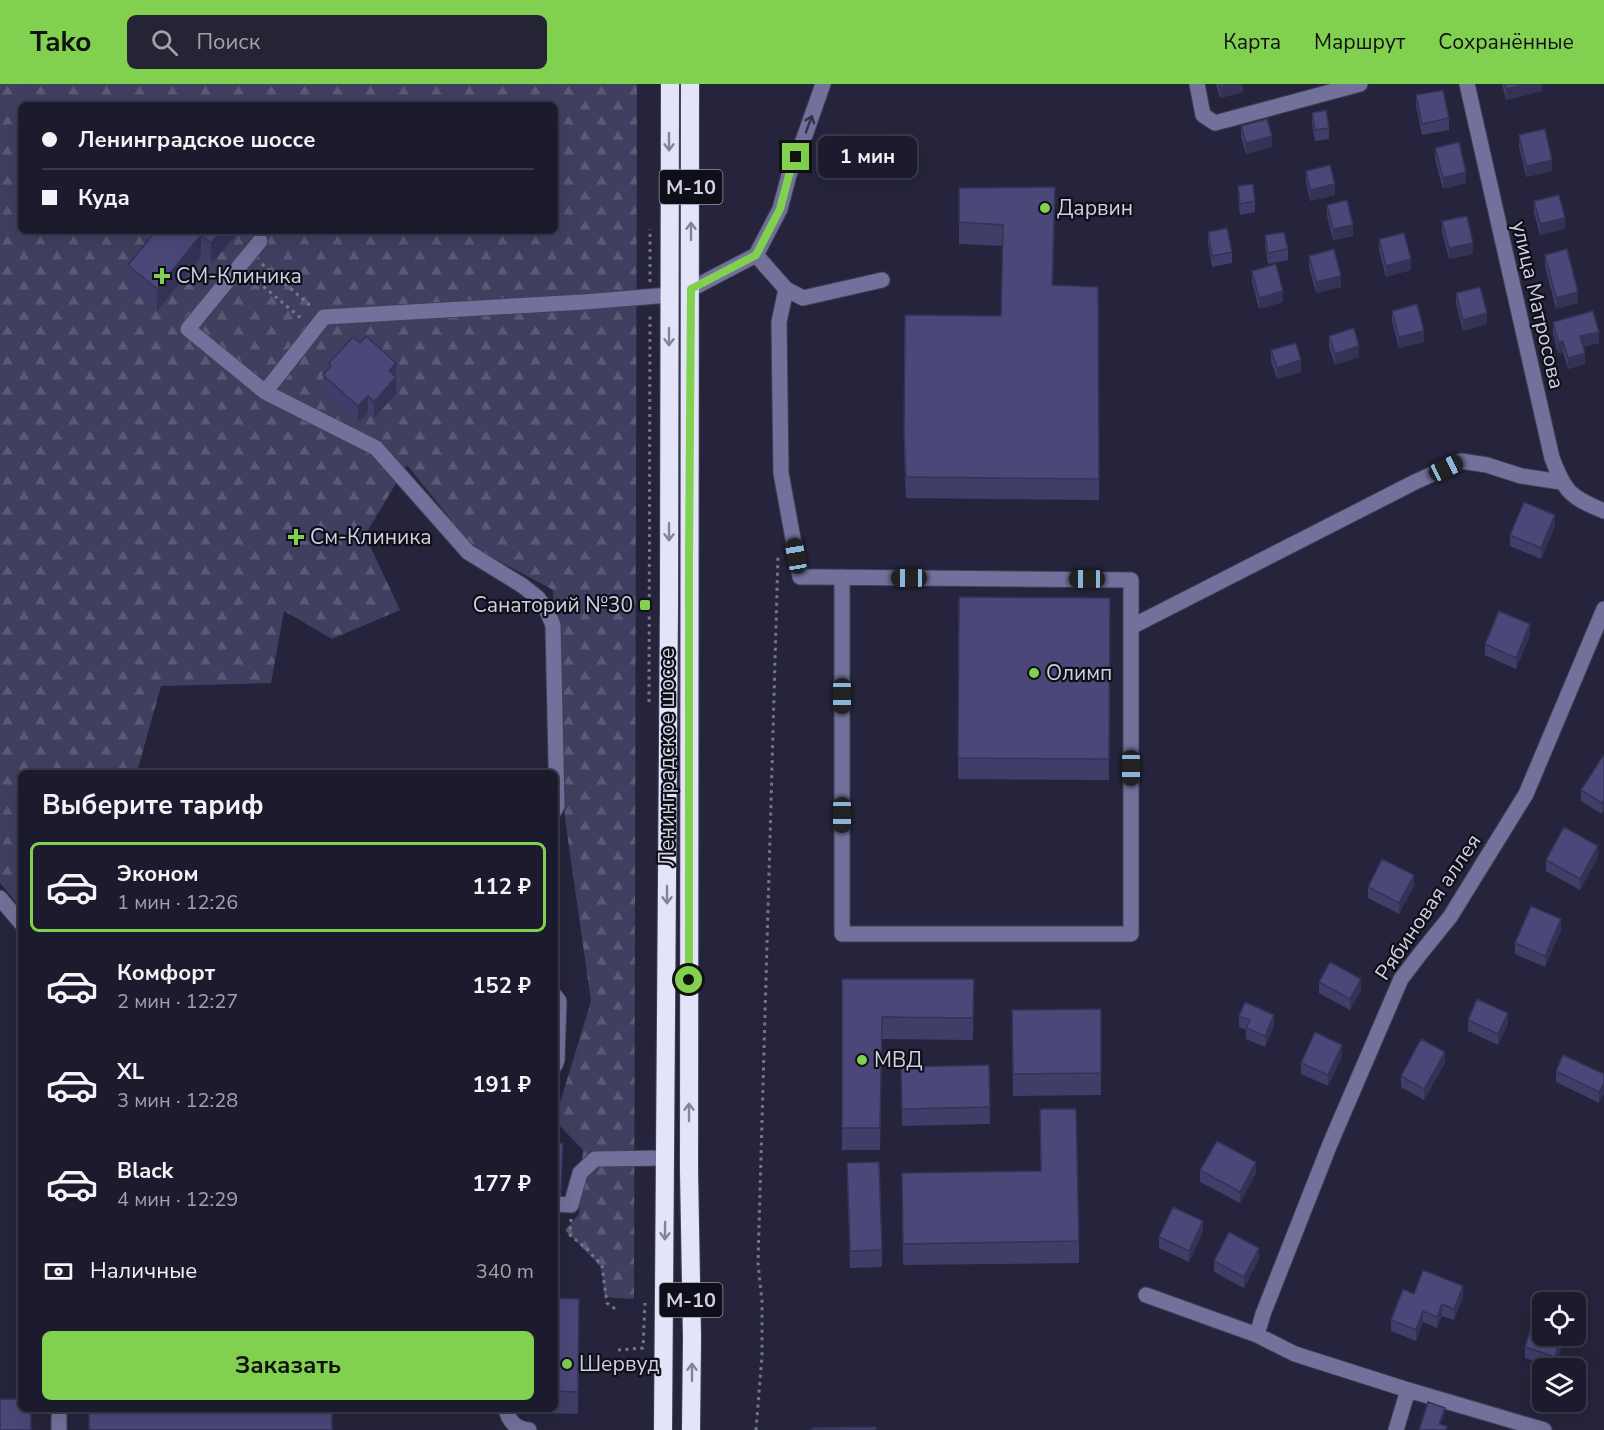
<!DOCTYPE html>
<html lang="ru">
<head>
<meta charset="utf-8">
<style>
	:root { --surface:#1c1b2d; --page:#252435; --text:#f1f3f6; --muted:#a0a1aa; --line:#3a3949; --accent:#81d050 }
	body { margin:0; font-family:"Nunito Sans",sans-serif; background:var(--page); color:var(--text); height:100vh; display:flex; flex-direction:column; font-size:22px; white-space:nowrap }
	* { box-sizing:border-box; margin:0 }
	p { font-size:20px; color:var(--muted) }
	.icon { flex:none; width:33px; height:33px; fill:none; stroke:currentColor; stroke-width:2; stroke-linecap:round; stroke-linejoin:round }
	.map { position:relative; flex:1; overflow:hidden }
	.panel { position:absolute; left:18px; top:686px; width:540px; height:642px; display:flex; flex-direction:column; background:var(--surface); border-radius:9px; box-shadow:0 6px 24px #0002,0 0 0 2px var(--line) }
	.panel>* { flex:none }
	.banner { position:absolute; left:18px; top:18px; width:540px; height:132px; border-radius:9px; box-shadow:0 6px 24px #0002,0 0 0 2px var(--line); display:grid; align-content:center; height:132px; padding:0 24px; background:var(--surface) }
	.tools { position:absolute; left:1532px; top:1208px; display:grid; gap:12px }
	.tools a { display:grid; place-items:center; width:54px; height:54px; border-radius:9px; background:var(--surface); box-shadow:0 6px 24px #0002,0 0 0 2px var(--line); font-size:30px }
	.end { position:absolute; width:27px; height:27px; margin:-14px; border:8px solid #81d050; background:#111; box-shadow:0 0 0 3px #111 }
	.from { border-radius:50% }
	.bubble { position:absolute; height:42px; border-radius:9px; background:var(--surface); box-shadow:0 6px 24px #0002,0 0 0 2px var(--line); font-size:20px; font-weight:700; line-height:42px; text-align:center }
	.car { position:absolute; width:18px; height:36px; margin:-18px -9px; border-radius:8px; box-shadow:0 0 4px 2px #0007; background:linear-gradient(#222 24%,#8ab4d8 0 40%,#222 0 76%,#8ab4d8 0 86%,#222 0) }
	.banner b { display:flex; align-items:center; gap:21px; height:57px; font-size:22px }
	.banner b+b { border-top:2px solid var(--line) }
	.banner i { width:15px; height:15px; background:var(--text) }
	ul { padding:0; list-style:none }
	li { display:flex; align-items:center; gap:18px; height:90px; margin:0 12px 9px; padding:0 12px; border:3px solid transparent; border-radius:9px }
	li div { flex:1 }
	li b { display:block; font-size:22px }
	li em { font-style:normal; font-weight:700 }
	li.on { border-color:var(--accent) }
	li>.icon { width:54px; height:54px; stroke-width:1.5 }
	h2 { padding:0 24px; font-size:27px; line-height:72px }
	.pay { display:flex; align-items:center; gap:15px; height:66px; padding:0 24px; font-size:22px }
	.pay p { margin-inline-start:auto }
	.cta { display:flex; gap:12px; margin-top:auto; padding:12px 24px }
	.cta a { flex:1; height:69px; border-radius:9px; background:var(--accent); color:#111; font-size:24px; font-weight:700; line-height:69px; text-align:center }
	header { display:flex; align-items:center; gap:36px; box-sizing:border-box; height:84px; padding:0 30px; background:var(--accent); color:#111 }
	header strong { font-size:28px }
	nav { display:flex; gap:33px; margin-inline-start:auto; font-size:21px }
	.search { width:420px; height:54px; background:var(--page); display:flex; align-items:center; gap:15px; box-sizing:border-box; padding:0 21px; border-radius:9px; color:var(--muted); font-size:22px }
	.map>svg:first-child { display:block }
	.forest { fill:url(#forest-firs); fill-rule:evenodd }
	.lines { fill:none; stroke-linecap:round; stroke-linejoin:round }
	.minor-casing { stroke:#404056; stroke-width:17 }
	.highway-casing { stroke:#404056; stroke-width:20 }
	.path { stroke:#76768b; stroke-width:3; stroke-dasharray:3 4.5; stroke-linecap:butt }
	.minor { stroke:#72719b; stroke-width:15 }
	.highway { stroke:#e3e4f9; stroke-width:18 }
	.wall { fill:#403d68 }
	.shaded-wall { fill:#343255 }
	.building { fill:#4b4779; stroke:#343255; stroke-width:1.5 }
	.oneway { stroke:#323147 }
	.oneway2 { stroke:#848495 }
	.route { stroke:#81d050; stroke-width:8 }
	.poi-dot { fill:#81d050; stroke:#0f0f1a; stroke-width:2 }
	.labels { text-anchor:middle; stroke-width:4.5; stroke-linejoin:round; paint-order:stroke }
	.shield { fill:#0f0f1a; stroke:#9696a5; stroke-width:1.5 }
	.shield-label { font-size:20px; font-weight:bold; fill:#d0d0e1 }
	.poi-label { font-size:21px; fill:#d0d0e1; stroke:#0f0f1a; text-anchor:start }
	.street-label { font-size:21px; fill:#d0d0e1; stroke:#0f0f1a }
</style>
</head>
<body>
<header>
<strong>Tako</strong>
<div class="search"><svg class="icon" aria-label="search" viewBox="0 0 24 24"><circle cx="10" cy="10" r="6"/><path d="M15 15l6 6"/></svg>Поиск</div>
<nav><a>Карта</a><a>Маршрут</a><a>Сохранённые</a></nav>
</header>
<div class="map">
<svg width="1604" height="1346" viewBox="0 0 1604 1346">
	<defs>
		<pattern id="forest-firs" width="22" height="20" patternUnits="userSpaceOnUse" patternTransform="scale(1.5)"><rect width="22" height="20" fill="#403f5f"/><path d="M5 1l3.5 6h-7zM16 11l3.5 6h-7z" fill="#5b5a76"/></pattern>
	</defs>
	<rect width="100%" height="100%" fill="#25243c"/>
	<path class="forest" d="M0,0H637L634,1215L605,1213L601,1183L565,1146L579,1130L583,1066L555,1037V1035L591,917L565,735L553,506L473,463L407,381L365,451L400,526L332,555L284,527L271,599L161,602L137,688H21V824L0,799ZM21,21H555V147H21Z"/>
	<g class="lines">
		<defs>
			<path id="minor" d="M1197,0L1203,31L1215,39L1360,0
				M1467,0L1552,374C1565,408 1570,413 1604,427
				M260,157L188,245L265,308
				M756,171L786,205L803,214L882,196
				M691,205L756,171L780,125L789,91L804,54L823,0
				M786,205L779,238L781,389L800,493H820L1131,496V850H842V493
				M1131,543L1415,398L1461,377L1487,381L1521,392L1561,398
				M555,726L557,722L553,541L547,527L538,514L523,502L468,468L376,364L265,308L324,233L584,218L669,211
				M0,814L21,839
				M555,912L559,917L557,976L555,981
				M555,1120L571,1121L580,1089L595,1075L665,1074
				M1146,1211L1257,1251L1295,1270L1408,1306L1544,1346
				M1257,1251L1263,1230L1330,1060L1401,895L1420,870L1450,833L1526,710L1604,525
				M506,1324C508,1337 516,1345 529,1346
				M59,1332V1346
				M1396,1346L1408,1306"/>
			<path id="highway" d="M690,0L689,1087L692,1254L691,1346
				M663,1346L669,520L670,0"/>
		</defs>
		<use href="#minor" class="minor-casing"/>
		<use href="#highway" class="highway-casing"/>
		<path class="path" d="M262,180L312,223
			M252,193L302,235
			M650,198V145
			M649,618L650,229
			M571,1135L570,1151L588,1166L602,1182L607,1219L618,1227
			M618,1266L643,1264L645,1219
			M756,1346L762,1272V1218L758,1179L778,471"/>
		<use href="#minor" class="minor"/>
		<use href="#highway" class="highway"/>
	</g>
	<path class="wall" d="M1216,0H1243V8L1220,14Z
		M1502,0H1542V7L1506,16Z
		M1416,11L1449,34V46L1422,51L1416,22Z
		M1312,29L1329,44V55L1315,57L1312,40Z
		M1241,42L1272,63L1246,70L1241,53Z
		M1519,51L1552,87L1526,93L1519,62Z
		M1435,64L1466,99L1443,105L1435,75Z
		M1306,87L1335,111L1310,117L1306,98Z
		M1238,102L1255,117V128L1240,131L1238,113Z
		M959,104L1055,125L1053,201L1098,203L1099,416L906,414L904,370L905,231L1001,232L1003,162L959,160Z
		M1534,117L1565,145L1540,151L1534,128Z
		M1327,121L1353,152L1333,156L1327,132Z
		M1442,137L1473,170L1449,175L1442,148Z
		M156,147H235V152L211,180L201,173L157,227L128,203V181Z
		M1208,148L1232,168V179L1212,183L1208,159Z
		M1265,151L1288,165V176L1268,180L1265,162Z
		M1379,155L1411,186L1386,193L1379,166Z
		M1545,171L1578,219L1556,225L1545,182Z
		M1309,172L1341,203L1316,209L1309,183Z
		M1252,187L1283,218L1259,225L1252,198Z
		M1456,209L1487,240L1463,247L1456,220Z
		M1392,227L1424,258L1399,264L1392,238Z
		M1553,238L1599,259L1583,263L1585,280L1568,285L1563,268L1558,269L1553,249Z
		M1329,252L1359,273L1335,281L1329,263Z
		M360,259L396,279V310L374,334L368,328L358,339L323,307V291L329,285V279Z
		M1271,266L1301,288L1277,295L1271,277Z
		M1555,442L1541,475L1510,462V451Z
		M959,513L1110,514L1109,696L958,695Z
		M1530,551L1516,585L1485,571V560Z
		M1603,672L1602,730L1581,717V706Z
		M1598,773L1580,806L1546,787V776Z
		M1414,802L1399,830L1368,814V803Z
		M1561,846L1545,883L1515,870V859Z
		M842,895H974L973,956L882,955L880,1066H842Z
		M1319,898L1361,906L1350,926L1319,909Z
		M1012,926L1101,989V1011L1013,1012Z
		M1239,932L1274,942L1265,963L1246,955V946L1239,943Z
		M1468,936L1508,940L1498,961L1468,947Z
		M1342,972L1328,1002L1301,990V979Z
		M1445,979L1424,1016L1401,1003V992Z
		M989,981L990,1040L902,1042L901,983Z
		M1556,987L1604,990L1599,1019L1556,998Z
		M555,1059H563L561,1113H555Z
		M847,1079L882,1166V1183L850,1184Z
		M1200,1086L1256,1089L1240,1119L1200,1098Z
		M902,1089L1079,1157V1179L903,1181Z
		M1203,1148L1189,1178L1159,1164V1153Z
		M1259,1175L1244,1204L1214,1188V1177Z
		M1414,1210L1463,1213L1454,1236L1442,1232L1437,1244L1423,1238L1416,1257L1391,1247V1236Z
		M555,1214L579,1215L578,1330L534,1329V1324H555Z
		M1564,1251V1255L1555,1284L1525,1274V1263Z"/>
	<path class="shaded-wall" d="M1233,0H1243V8L1220,14V3Z
		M1525,0H1542V7L1506,16V5Z
		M1272,52V63L1246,70V59Z
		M1552,76V87L1526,93V82Z
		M1466,88V99L1443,105V94Z
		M1335,100V111L1310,117V106Z
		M1055,103V125L1052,223V201Z
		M1565,134V145L1540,151V140Z
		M1353,141V152L1333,156V145Z
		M220,147H235V152L211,180V159Z
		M201,151V173L157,227V205Z
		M1473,159V170L1449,175V164Z
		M1411,175V186L1386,193V182Z
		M1341,192V203L1316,209V198Z
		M1283,207V218L1259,225V214Z
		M1578,208V219L1556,225V214Z
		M1487,229V240L1463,247V236Z
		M1424,247V258L1399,264V253Z
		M1599,248V259L1580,263V252Z
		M1563,257V268L1558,269V258Z
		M1359,262V273L1335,281V270Z
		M1585,269V280L1568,285V274Z
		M1301,276V288L1277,295V284Z
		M396,279V310L374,334V318L389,287Z
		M368,312V328L358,339V322Z
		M1555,431V442L1541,475V464Z
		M1530,540V551L1516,585V574Z
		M1604,716V727L1602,730V719Z
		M1598,762V773L1580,806V795Z
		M1414,791V802L1399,830V819Z
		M1561,835V846L1545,883V872Z
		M1361,895V906L1350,926V915Z
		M1508,929V940L1498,961V950Z
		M1274,931V942L1265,963V952Z
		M882,933V955L880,1066V1044Z
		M1342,961V972L1328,1002V991Z
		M1445,968V979L1424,1016V1005Z
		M1604,999V1010L1599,1019V1008Z
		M1256,1078V1089L1240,1119V1108Z
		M1203,1137V1148L1189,1178V1167Z
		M1259,1164V1175L1244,1204V1193Z
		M1463,1202V1213L1454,1236V1225Z
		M1442,1220V1232L1437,1244V1233Z
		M1423,1227V1238L1416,1257V1246Z
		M1562,1251H1564V1255L1555,1284V1273Z
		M1445,1324V1329L1439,1345V1340Z"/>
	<path class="building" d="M1219,0H1233L1220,3Z
		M1505,0H1525L1506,5Z
		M1443,6L1449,34L1422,40L1416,11Z
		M1326,26L1329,44L1315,46L1312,29Z
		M1267,35L1272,52L1246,59L1241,42Z
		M1545,45L1552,76L1526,82L1519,51Z
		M1459,58L1466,88L1443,94L1435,64Z
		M1330,81L1335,100L1310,106L1306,87Z
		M1253,100L1255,117L1240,120L1238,102Z
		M1055,103L1052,201L1098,203L1099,395L906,393L904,349L905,231L1001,232L1003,141L959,138V104Z
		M1559,111L1565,134L1540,140L1534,117Z
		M1347,116L1353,141L1333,145L1327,121Z
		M1467,132L1473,159L1449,164L1442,137Z
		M1227,144L1232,168L1212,172L1208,148Z
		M156,147H220L211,159L201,151L157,205L128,181Z
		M1284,148L1288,165L1268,169L1265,151Z
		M1404,149L1411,175L1386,182L1379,155Z
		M1334,165L1341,192L1316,198L1309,172Z
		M1567,165L1578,208L1556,214L1545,171Z
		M1276,180L1283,207L1259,214L1252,187Z
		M1480,203L1487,229L1463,236L1456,209Z
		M1417,220L1424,247L1399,253L1392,227Z
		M1593,227L1599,248L1580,252L1585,269L1568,274L1563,257L1558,258L1553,238Z
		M1354,244L1359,262L1335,270L1329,252Z
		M366,252L396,279L389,287L396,293L374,318L368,312L358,322L323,291L331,282L329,279L353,253L360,259Z
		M1296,259L1301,276L1277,284L1271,266Z
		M1524,418L1555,431L1541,464L1510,451Z
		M959,513L1110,514L1109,675L958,674Z
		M1499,527L1530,540L1516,574L1485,560Z
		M1603,672L1604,673V716L1602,719L1581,706Z
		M1564,743L1598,762L1580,795L1546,776Z
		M1382,775L1414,791L1399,819L1368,803Z
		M1531,822L1561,835L1545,872L1515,859Z
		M1330,878L1361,895L1350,915L1319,898Z
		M842,895H974L973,934L882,933L880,1044H842Z
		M1477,915L1508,929L1498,950L1468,936Z
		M1245,918L1274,931L1265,952L1246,944L1250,936L1239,932Z
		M1101,925V989L1013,990L1012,926Z
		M1315,948L1342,961L1328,991L1301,979Z
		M1421,955L1445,968L1424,1005L1401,992Z
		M1563,971L1604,990V999L1599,1008L1556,987Z
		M989,981L990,1023L902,1025L901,983Z
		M1040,1025H1076L1079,1157L903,1160L902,1089L1041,1087Z
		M1217,1057L1256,1078L1240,1108L1200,1086Z
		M555,1059H563L561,1107H555Z
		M879,1078L882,1166L850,1167L847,1079Z
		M1173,1123L1203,1137L1189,1167L1159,1153Z
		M1229,1148L1259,1164L1244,1193L1214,1177Z
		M1423,1186L1463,1202L1454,1225L1442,1220L1437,1233L1423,1227L1416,1246L1391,1236L1403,1205L1414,1210Z
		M555,1214L579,1215L578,1308L555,1307Z
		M1534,1234L1542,1237V1251H1562L1555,1273L1525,1263Z
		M0,1315H21V1324H31V1346H0Z
		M1428,1318L1445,1324L1439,1340L1447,1342L1446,1346H1419Z
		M89,1324H332V1346H89Z
		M876,1343V1346H812V1344Z"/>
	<defs><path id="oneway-shaft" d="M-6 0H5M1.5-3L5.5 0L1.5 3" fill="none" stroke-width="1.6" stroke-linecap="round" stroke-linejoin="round" transform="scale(1.5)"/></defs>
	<use class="oneway" href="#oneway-shaft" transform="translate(809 40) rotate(-70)"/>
	<g class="oneway2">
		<use href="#oneway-shaft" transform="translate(669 58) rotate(90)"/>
		<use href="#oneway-shaft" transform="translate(691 147) rotate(-90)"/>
		<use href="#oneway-shaft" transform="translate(669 253) rotate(90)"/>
		<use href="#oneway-shaft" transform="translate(669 448) rotate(90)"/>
		<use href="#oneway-shaft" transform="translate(667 811) rotate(90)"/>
		<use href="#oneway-shaft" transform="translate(689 1028) rotate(-90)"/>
		<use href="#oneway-shaft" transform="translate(665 1147) rotate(91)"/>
		<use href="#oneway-shaft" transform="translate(692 1288) rotate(-90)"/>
	</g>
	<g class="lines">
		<path class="route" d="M689,896V475L691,205L756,171L780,125L789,91L796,73"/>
	</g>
	<g class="poi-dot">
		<circle cx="1045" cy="124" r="6"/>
		<path d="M159 183h6v6h6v6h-6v6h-6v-6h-6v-6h6z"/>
		<path d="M293 444h6v6h6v6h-6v6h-6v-6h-6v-6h6z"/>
		<rect x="639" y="515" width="12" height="12" rx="3"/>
		<circle cx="1034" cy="589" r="6"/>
		<circle cx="862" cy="976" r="6"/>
		<circle cx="567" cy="1280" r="6"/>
	</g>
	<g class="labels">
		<g class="shield">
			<rect x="659.5" y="86" width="63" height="34" rx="4.5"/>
			<rect x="659.5" y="1199" width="63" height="34" rx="4.5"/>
		</g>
		<g class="shield-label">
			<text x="691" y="110">М-10</text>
			<text x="691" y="1223">М-10</text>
		</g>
		<g class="poi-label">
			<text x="1057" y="131">Дарвин</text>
			<text x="176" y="199">СМ-Клиника</text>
			<text x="310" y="460">См-Клиника</text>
			<text x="633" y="528" text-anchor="end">Санаторий №30</text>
			<text x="1046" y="596">Олимп</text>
			<text x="874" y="983">МВД</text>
			<text x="579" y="1287">Шервуд</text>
		</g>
		<g class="street-label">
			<text transform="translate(1538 221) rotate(77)" y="7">улица Матросова</text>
			<text transform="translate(667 673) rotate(-90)" y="7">Ленинградское шоссе</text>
			<text transform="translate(1428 823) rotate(-56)" y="7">Рябиновая аллея</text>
		</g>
	</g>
</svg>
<div class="tools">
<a><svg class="icon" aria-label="locate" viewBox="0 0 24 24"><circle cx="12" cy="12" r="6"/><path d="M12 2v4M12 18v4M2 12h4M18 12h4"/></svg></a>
<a><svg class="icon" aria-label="layers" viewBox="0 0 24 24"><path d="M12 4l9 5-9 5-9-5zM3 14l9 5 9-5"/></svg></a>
</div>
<i class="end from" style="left:689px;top:896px"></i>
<i class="end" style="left:796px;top:73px"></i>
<div class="bubble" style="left:818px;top:52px;width:99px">1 мин</div>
<i class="car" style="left:1446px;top:384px;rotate:65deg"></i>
<i class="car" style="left:796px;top:472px;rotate:350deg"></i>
<i class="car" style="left:909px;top:494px;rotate:270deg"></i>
<i class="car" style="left:1087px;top:495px;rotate:270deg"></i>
<i class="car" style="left:842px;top:612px;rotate:180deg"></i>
<i class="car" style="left:1131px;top:684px;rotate:180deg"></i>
<i class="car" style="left:842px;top:731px;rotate:180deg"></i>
<div class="banner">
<b><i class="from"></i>Ленинградское шоссе</b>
<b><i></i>Куда</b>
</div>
<section class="panel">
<h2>Выберите тариф</h2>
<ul>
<li class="on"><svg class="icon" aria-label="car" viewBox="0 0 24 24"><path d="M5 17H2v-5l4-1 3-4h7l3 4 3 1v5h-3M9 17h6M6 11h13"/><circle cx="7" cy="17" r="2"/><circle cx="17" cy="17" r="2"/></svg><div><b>Эконом</b><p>1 мин · 12:26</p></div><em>112 ₽</em></li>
<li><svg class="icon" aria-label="car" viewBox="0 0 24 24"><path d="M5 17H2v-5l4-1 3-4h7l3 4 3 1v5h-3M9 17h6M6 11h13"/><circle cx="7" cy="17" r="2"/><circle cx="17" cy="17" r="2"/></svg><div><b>Комфорт</b><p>2 мин · 12:27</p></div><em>152 ₽</em></li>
<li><svg class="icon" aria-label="car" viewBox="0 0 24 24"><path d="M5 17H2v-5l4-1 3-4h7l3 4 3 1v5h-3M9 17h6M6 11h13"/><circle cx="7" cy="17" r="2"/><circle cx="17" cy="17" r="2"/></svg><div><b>XL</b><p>3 мин · 12:28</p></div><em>191 ₽</em></li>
<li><svg class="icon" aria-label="car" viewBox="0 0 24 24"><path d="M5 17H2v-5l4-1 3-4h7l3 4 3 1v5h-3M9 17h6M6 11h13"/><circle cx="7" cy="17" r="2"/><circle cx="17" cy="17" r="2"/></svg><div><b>Black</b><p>4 мин · 12:29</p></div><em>177 ₽</em></li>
</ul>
<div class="pay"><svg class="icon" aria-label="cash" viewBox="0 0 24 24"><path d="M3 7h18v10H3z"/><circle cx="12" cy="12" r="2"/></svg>Наличные<p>340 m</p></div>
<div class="cta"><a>Заказать</a></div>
</section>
</div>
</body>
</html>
